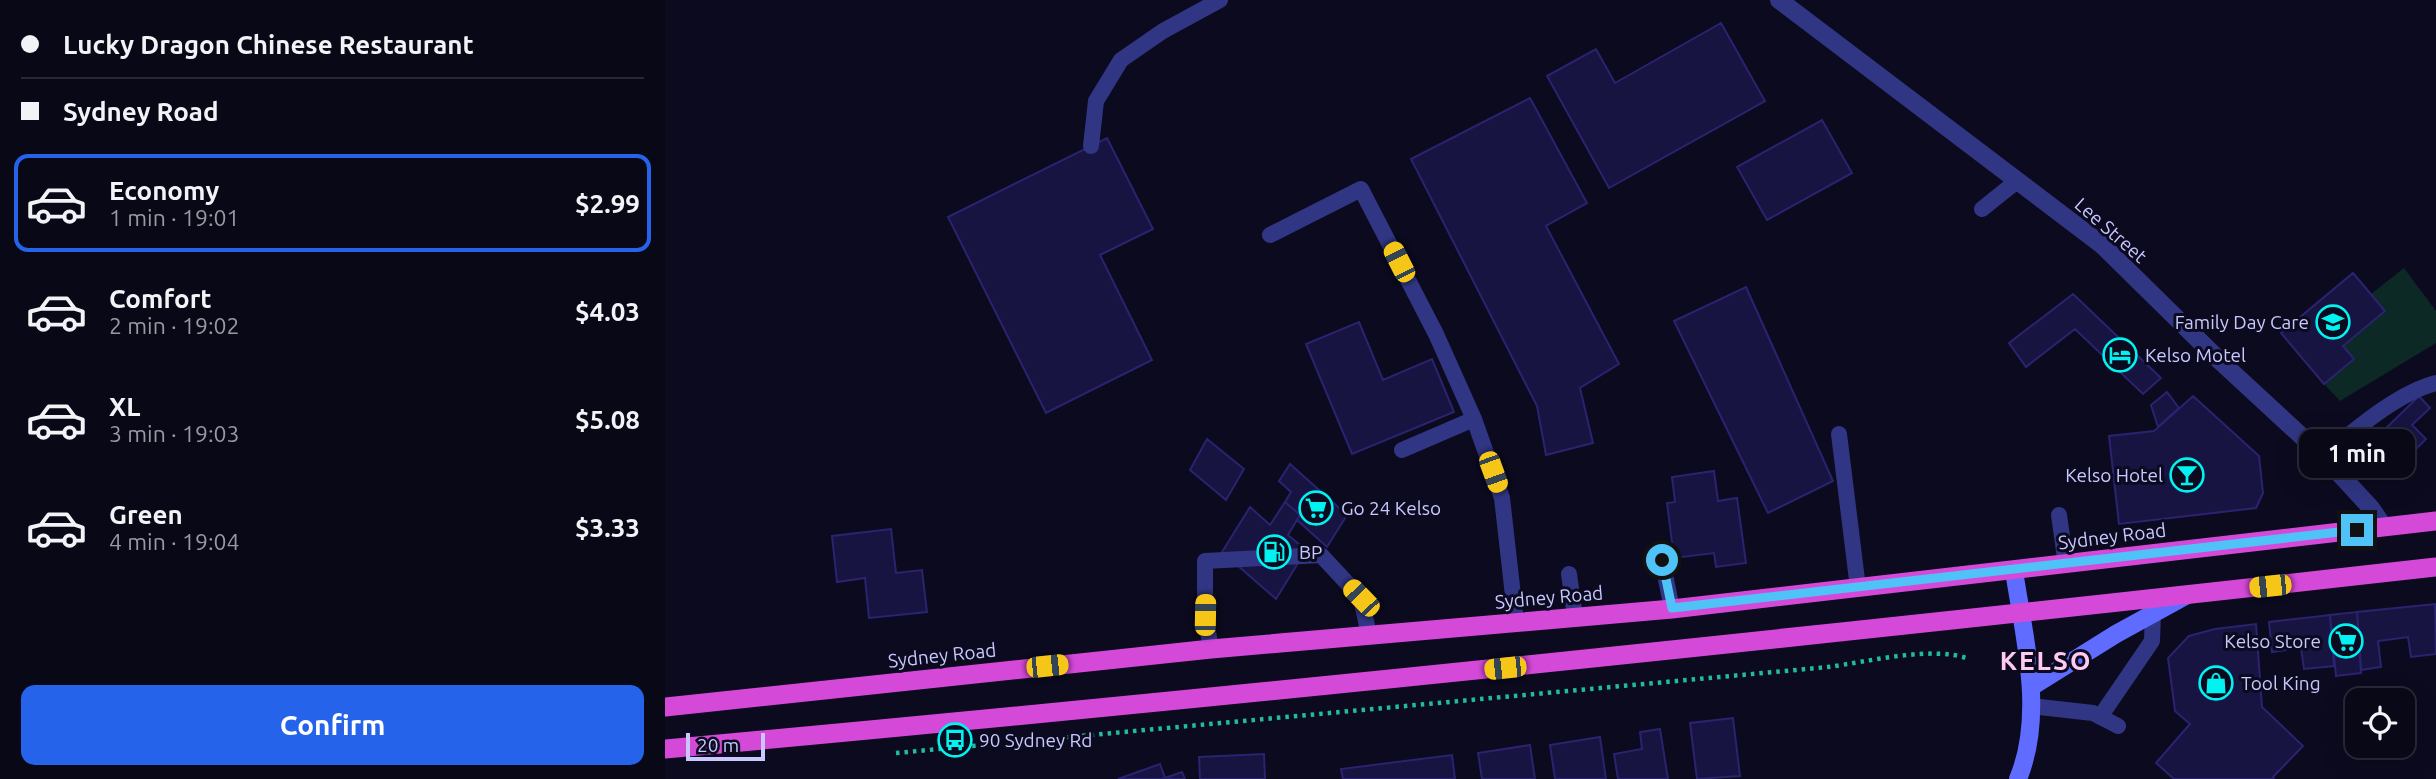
<!DOCTYPE html>
<html lang="en">
<head>
<meta charset="utf-8">
<style>
	:root { --surface:#080817; --page:#161624; --text:#f1f3f6; --muted:#989aa1; --line:#292936; --accent:#2563eb }
	body { margin:0; font-family:Ubuntu,sans-serif; background:var(--page); color:var(--text); height:100vh; display:flex; flex-direction:column; font-size:26px; white-space:nowrap }
	* { box-sizing:border-box; margin:0 }
	p { font-size:23px; color:var(--muted) }
	.icon { flex:none; width:38px; height:38px; fill:none; stroke:currentColor; stroke-width:2; stroke-linecap:round; stroke-linejoin:round }
	.map { position:relative; flex:1; overflow:hidden }
	.drawer { display:flex; flex-direction:column; background:var(--surface); width:665px }
	.drawer>* { flex:none }
	.guide { display:grid; align-content:center; height:154px; padding:0 21px; background:var(--surface) }
	.controls { position:absolute; left:1680px; top:688px; display:grid; gap:14px }
	.controls a { display:grid; place-items:center; width:70px; height:70px; border-radius:14px; background:var(--surface); box-shadow:0 7px 28px #0002,0 0 0 2px var(--line); font-size:35px }
	.scale { position:absolute; left:21px; bottom:18px; width:79px; box-sizing:border-box; padding-left:7px; border:4px solid #c8c8ff; border-top:0; font-size:19px; line-height:24px; white-space:nowrap; color:#c8c8ff; -webkit-text-stroke:5px #0b0a1f; paint-order:stroke }
	.end { position:absolute; width:32px; height:32px; margin:-16px; border:9px solid #4fc3f7; background:#111; box-shadow:0 0 0 4px #111 }
	.from { border-radius:50% }
	.bubble { position:absolute; height:49px; border-radius:14px; background:var(--surface); box-shadow:0 7px 28px #0002,0 0 0 2px var(--line); font-size:23px; font-weight:700; line-height:49px; text-align:center }
	.car { position:absolute; width:21px; height:42px; margin:-21px -10px; border-radius:9px; box-shadow:0 0 5px 2px #0007; background:linear-gradient(#f5c518 24%,#345 0 40%,#f5c518 0 76%,#345 0 86%,#f5c518 0) }
	.guide b { display:flex; align-items:center; gap:24px; height:66px; font-size:26px }
	.guide b+b { border-top:2px solid var(--line) }
	.guide i { width:18px; height:18px; background:var(--text) }
	ul { padding:0; list-style:none }
	li { display:flex; align-items:center; gap:21px; height:98px; margin:0 14px 10px; padding:0 7px; border:4px solid transparent; border-radius:14px }
	li div { flex:1 }
	li b { display:block; font-size:26px }
	li em { font-style:normal; font-weight:700 }
	li.selected { border-color:var(--accent) }
	li>.icon { width:63px; height:63px; stroke-width:1.5 }
	.action { display:flex; gap:14px; margin-top:auto; padding:14px 21px }
	.action a { flex:1; height:80px; border-radius:14px; background:var(--accent); color:#fff; font-size:28px; font-weight:700; line-height:80px; text-align:center }
	main { display:flex; flex:1; min-height:0 }
	.map>svg:first-child { display:block }
	.green { fill:#0c2925 }
	.building { fill:#181442; stroke:#2a2370; stroke-width:2 }
	.lines { fill:none; stroke-linecap:round; stroke-linejoin:round }
	.path { stroke:#20bba0; stroke-width:4.5; stroke-dasharray:3.5 5; stroke-linecap:butt }
	.service { stroke:#303683; stroke-width:16 }
	.minor { stroke:#303683; stroke-width:18 }
	.secondary { stroke:#5f6cff; stroke-width:18 }
	.trunk { stroke:#d449d8; stroke-width:19 }
	.route { stroke:#4fc3f7; stroke-width:9 }
	.labels { text-anchor:middle; stroke-width:6; stroke-linejoin:round; paint-order:stroke }
	.street-label { font-size:19px; fill:#c8c8ff; stroke:#0b0a1f }
	.poi-label { font-size:19px; fill:#c8c8ff; stroke:#0b0a1f; text-anchor:start }
	.district-label { font-size:26px; font-weight:bold; letter-spacing:2px; fill:#ffcaf2; stroke:#0b0a1f }
</style>
</head>
<body>
<main>
<section class="drawer">
<div class="guide">
<b><i class="from"></i>Lucky Dragon Chinese Restaurant</b>
<b><i></i>Sydney Road</b>
</div>
<ul>
<li class="selected"><svg class="icon" aria-label="car" viewBox="0 0 24 24"><path d="M5 17H2v-5l4-1 3-4h7l3 4 3 1v5h-3M9 17h6M6 11h13"/><circle cx="7" cy="17" r="2"/><circle cx="17" cy="17" r="2"/></svg><div><b>Economy</b><p>1 min · 19:01</p></div><em>$2.99</em></li>
<li><svg class="icon" aria-label="car" viewBox="0 0 24 24"><path d="M5 17H2v-5l4-1 3-4h7l3 4 3 1v5h-3M9 17h6M6 11h13"/><circle cx="7" cy="17" r="2"/><circle cx="17" cy="17" r="2"/></svg><div><b>Comfort</b><p>2 min · 19:02</p></div><em>$4.03</em></li>
<li><svg class="icon" aria-label="car" viewBox="0 0 24 24"><path d="M5 17H2v-5l4-1 3-4h7l3 4 3 1v5h-3M9 17h6M6 11h13"/><circle cx="7" cy="17" r="2"/><circle cx="17" cy="17" r="2"/></svg><div><b>XL</b><p>3 min · 19:03</p></div><em>$5.08</em></li>
<li><svg class="icon" aria-label="car" viewBox="0 0 24 24"><path d="M5 17H2v-5l4-1 3-4h7l3 4 3 1v5h-3M9 17h6M6 11h13"/><circle cx="7" cy="17" r="2"/><circle cx="17" cy="17" r="2"/></svg><div><b>Green</b><p>4 min · 19:04</p></div><em>$3.33</em></li>
</ul>
<div class="action"><a>Confirm</a></div>
</section>
<div class="map">
<svg width="1771" height="779" viewBox="0 0 1771 779">
	<rect width="100%" height="100%" fill="#0b0a1f"/>
	<path class="green" d="M1739,268L1771,311V343L1675,401L1659,384L1678,346L1720,312L1706,294Z"/>
	<path class="building" d="M1056,23L1100,101L944,188L882,76L931,49L950,83Z
		M865,98L922,203L881,226L954,364L915,388L928,443L881,455L872,406L746,159Z
		M1157,120L1187,173L1102,220L1072,167Z
		M442,138L488,229L435,255L487,360L381,413L283,217Z
		M1688,273L1720,311L1678,346L1689,359L1659,384L1616,333Z
		M1081,287L1168,481L1103,513L1009,321Z
		M1408,294L1496,378L1478,394L1410,329L1361,367L1344,343Z
		M694,322L718,380L767,359L789,412L687,454L641,344Z
		M1502,392L1514,408L1493,427L1486,405Z
		M1528,396L1594,456L1598,493L1591,508L1454,524L1444,436L1489,431Z
		M1754,396L1765,408L1747,425L1761,439L1739,461L1714,435Z
		M542,439L579,469L561,500L525,470Z
		M625,464L682,515L662,547L632,520L635,515L620,502L626,492L614,481Z
		M1049,471L1053,501L1072,498L1081,563L1051,567L1049,553L1009,558L1002,503L1010,502L1007,477Z
		M620,502L635,515L623,535L641,550L611,599L557,552L585,507L605,525Z
		M226,529L231,573L257,570L262,612L204,618L200,578L172,582L167,536Z
		M1770,604L1771,654L1746,657L1743,637L1713,641L1716,667L1696,670L1692,612Z
		M1692,612L1696,673L1671,676L1665,615Z
		M1665,615L1669,666L1639,669L1636,648L1607,652L1604,622Z
		M1591,624L1597,707L1638,746L1608,777L1609,779H1509L1491,763L1525,724L1510,711L1503,658L1524,636L1550,629Z
		M1068,718L1075,776L1032,779L1025,723Z
		M995,729L1003,779H953L949,754L977,749L975,732Z
		M935,737L941,779H890L885,745Z
		M865,745L870,779H817L813,753Z
		M599,754L600,779H535L534,757Z
		M787,755L790,779H678L676,769Z
		M495,764L500,778L517,772L520,779H453Z"/>
	<g class="lines">
		<path class="path" d="M231,753L1163,667C1202,662 1268,645 1304,659"/>
		<path class="service" d="M426,146L431,101L456,60L498,31L555,0
			M1317,209L1352,181
			M605,235L696,189L771,334L809,419L837,498L851,622
			M1174,434L1193,588
			M737,450L809,419
			M1658,456C1689,431 1732,393 1771,383
			M1394,515L1401,565
			M997,560L1007,609
			M904,574L910,617
			M546,649L540,615V561L656,555L696,598L704,635
			M1366,706L1428,713L1453,726
			M1435,717L1487,641L1488,613"/>
		<path class="minor" d="M1114,0L1437,245L1555,361L1658,456L1706,508L1719,527"/>
		<path class="secondary" d="M1349,571C1359,637 1380,714 1353,779
			M1366,687L1451,634L1522,595"/>
		<path class="trunk" d="M0,707L546,649L1007,609L1771,521
			M0,749C591,695 1181,633 1771,567"/>
	</g>
	<g class="lines">
		<path class="route" d="M997,560L1007,608L1692,530"/>
	</g>
	<defs>
		<symbol id="school-ring" viewBox="-11 -11 22 22"><circle r="9.5" fill="#0b0a1f" stroke="#00f3f0" stroke-width="1.5"/><path d="M0-5L7-2L0 1L-7-2ZM-4 1L0 2.5L4 1V4Q0 6-4 4Z" fill="#00f3f0"/></symbol>
		<symbol id="hotel-ring" viewBox="-11 -11 22 22"><circle r="9.5" fill="#0b0a1f" stroke="#00f3f0" stroke-width="1.5"/><path d="M-6-4.5h1.5V1H6V5H4.5V3h-9V5H-6ZM-4 0a1.8 1.8 0 1 1 3.6 0ZM.5 0V-2.5h3Q6-2.5 6 0Z" fill="#00f3f0"/></symbol>
		<symbol id="bar-ring" viewBox="-11 -11 22 22"><circle r="9.5" fill="#0b0a1f" stroke="#00f3f0" stroke-width="1.5"/><path d="M-6-5H6L.8 .8V4.5H3.5V6h-7V4.5H-.8V.8Z" fill="#00f3f0"/></symbol>
		<symbol id="supermarket-ring" viewBox="-11 -11 22 22"><circle r="9.5" fill="#0b0a1f" stroke="#00f3f0" stroke-width="1.5"/><path d="M-6-5.5h2.5l.6 2H6L4.5 2H-2.5L-4.4-4H-6ZM-1.5 3.2a1.3 1.3 0 1 0 .1 0ZM3 3.2a1.3 1.3 0 1 0 .1 0Z" fill="#00f3f0"/></symbol>
		<symbol id="fuel-ring" viewBox="-11 -11 22 22"><circle r="9.5" fill="#0b0a1f" stroke="#00f3f0" stroke-width="1.5"/><path d="M-5.5-6h7V0h2V4h1.3V-2.5L3-4.5l.8-.8L6-3V5H2.5V1h-1V6h-7ZM-4.2-4.7v3.2H.2V-4.7Z" fill="#00f3f0"/></symbol>
		<symbol id="shop-ring" viewBox="-11 -11 22 22"><circle r="9.5" fill="#0b0a1f" stroke="#00f3f0" stroke-width="1.5"/><path d="M-5-2.5h2.3a2.7 3.5 0 0 1 5.4 0H5L5.5 6h-11ZM-1.5-2.5h3a1.5 2.3 0 0 0-3 0Z" fill="#00f3f0"/></symbol>
		<symbol id="bus-ring" viewBox="-11 -11 22 22"><circle r="9.5" fill="#0b0a1f" stroke="#00f3f0" stroke-width="1.5"/><path d="M-5-6H5V4H4V6H2V4H-2V6H-4V4H-5ZM-3.5-4V0h7V-4ZM-3.5 1.2v1.5H-2V1.2ZM2 1.2v1.5H3.5V1.2Z" fill="#00f3f0"/></symbol>
	</defs>
	<g fill-rule="evenodd">
		<use href="#school-ring" x="1649" y="303" width="38" height="38"/>
		<use href="#hotel-ring" x="1436" y="336" width="38" height="38"/>
		<use href="#bar-ring" x="1503" y="456" width="38" height="38"/>
		<use href="#supermarket-ring" x="632" y="489" width="38" height="38"/>
		<use href="#fuel-ring" x="590" y="533" width="38" height="38"/>
		<use href="#supermarket-ring" x="1662" y="622" width="38" height="38"/>
		<use href="#shop-ring" x="1532" y="664" width="38" height="38"/>
		<use href="#bus-ring" x="271" y="721" width="38" height="38"/>
	</g>
	<g class="labels">
		<g class="street-label">
			<text transform="translate(1446 230) rotate(41)" y="7">Lee Street</text>
			<text transform="translate(1447 536) rotate(-7)" y="7">Sydney Road</text>
			<text transform="translate(884 597) rotate(-5)" y="7">Sydney Road</text>
			<text transform="translate(277 655) rotate(-6)" y="7">Sydney Road</text>
		</g>
		<g class="poi-label">
			<text x="1644" y="329" text-anchor="end">Family Day Care</text>
			<text x="1480" y="362">Kelso Motel</text>
			<text x="1498" y="482" text-anchor="end">Kelso Hotel</text>
			<text x="676" y="515">Go 24 Kelso</text>
			<text x="634" y="559">BP</text>
			<text x="1656" y="648" text-anchor="end">Kelso Store</text>
			<text x="1576" y="690">Tool King</text>
			<text x="314" y="747">90 Sydney Rd</text>
		</g>
		<g class="district-label">
			<text x="1381" y="670">KELSO</text>
		</g>
	</g>
</svg>
<div class="controls">
<a><svg class="icon" aria-label="locate" viewBox="0 0 24 24"><circle cx="12" cy="12" r="6"/><path d="M12 2v4M12 18v4M2 12h4M18 12h4"/></svg></a>
</div>
<div class="scale">20 m</div>
<i class="end from" style="left:997px;top:560px"></i>
<i class="end" style="left:1692px;top:530px"></i>
<div class="bubble" style="left:1634px;top:429px;width:116px">1 min</div>
<i class="car" style="left:734px;top:262px;rotate:333deg"></i>
<i class="car" style="left:828px;top:472px;rotate:160deg"></i>
<i class="car" style="left:1605px;top:586px;rotate:264deg"></i>
<i class="car" style="left:696px;top:598px;rotate:316deg"></i>
<i class="car" style="left:540px;top:615px;rotate:1deg"></i>
<i class="car" style="left:382px;top:666px;rotate:84deg"></i>
<i class="car" style="left:840px;top:668px;rotate:264deg"></i>
</div>
</main>
</body>
</html>
